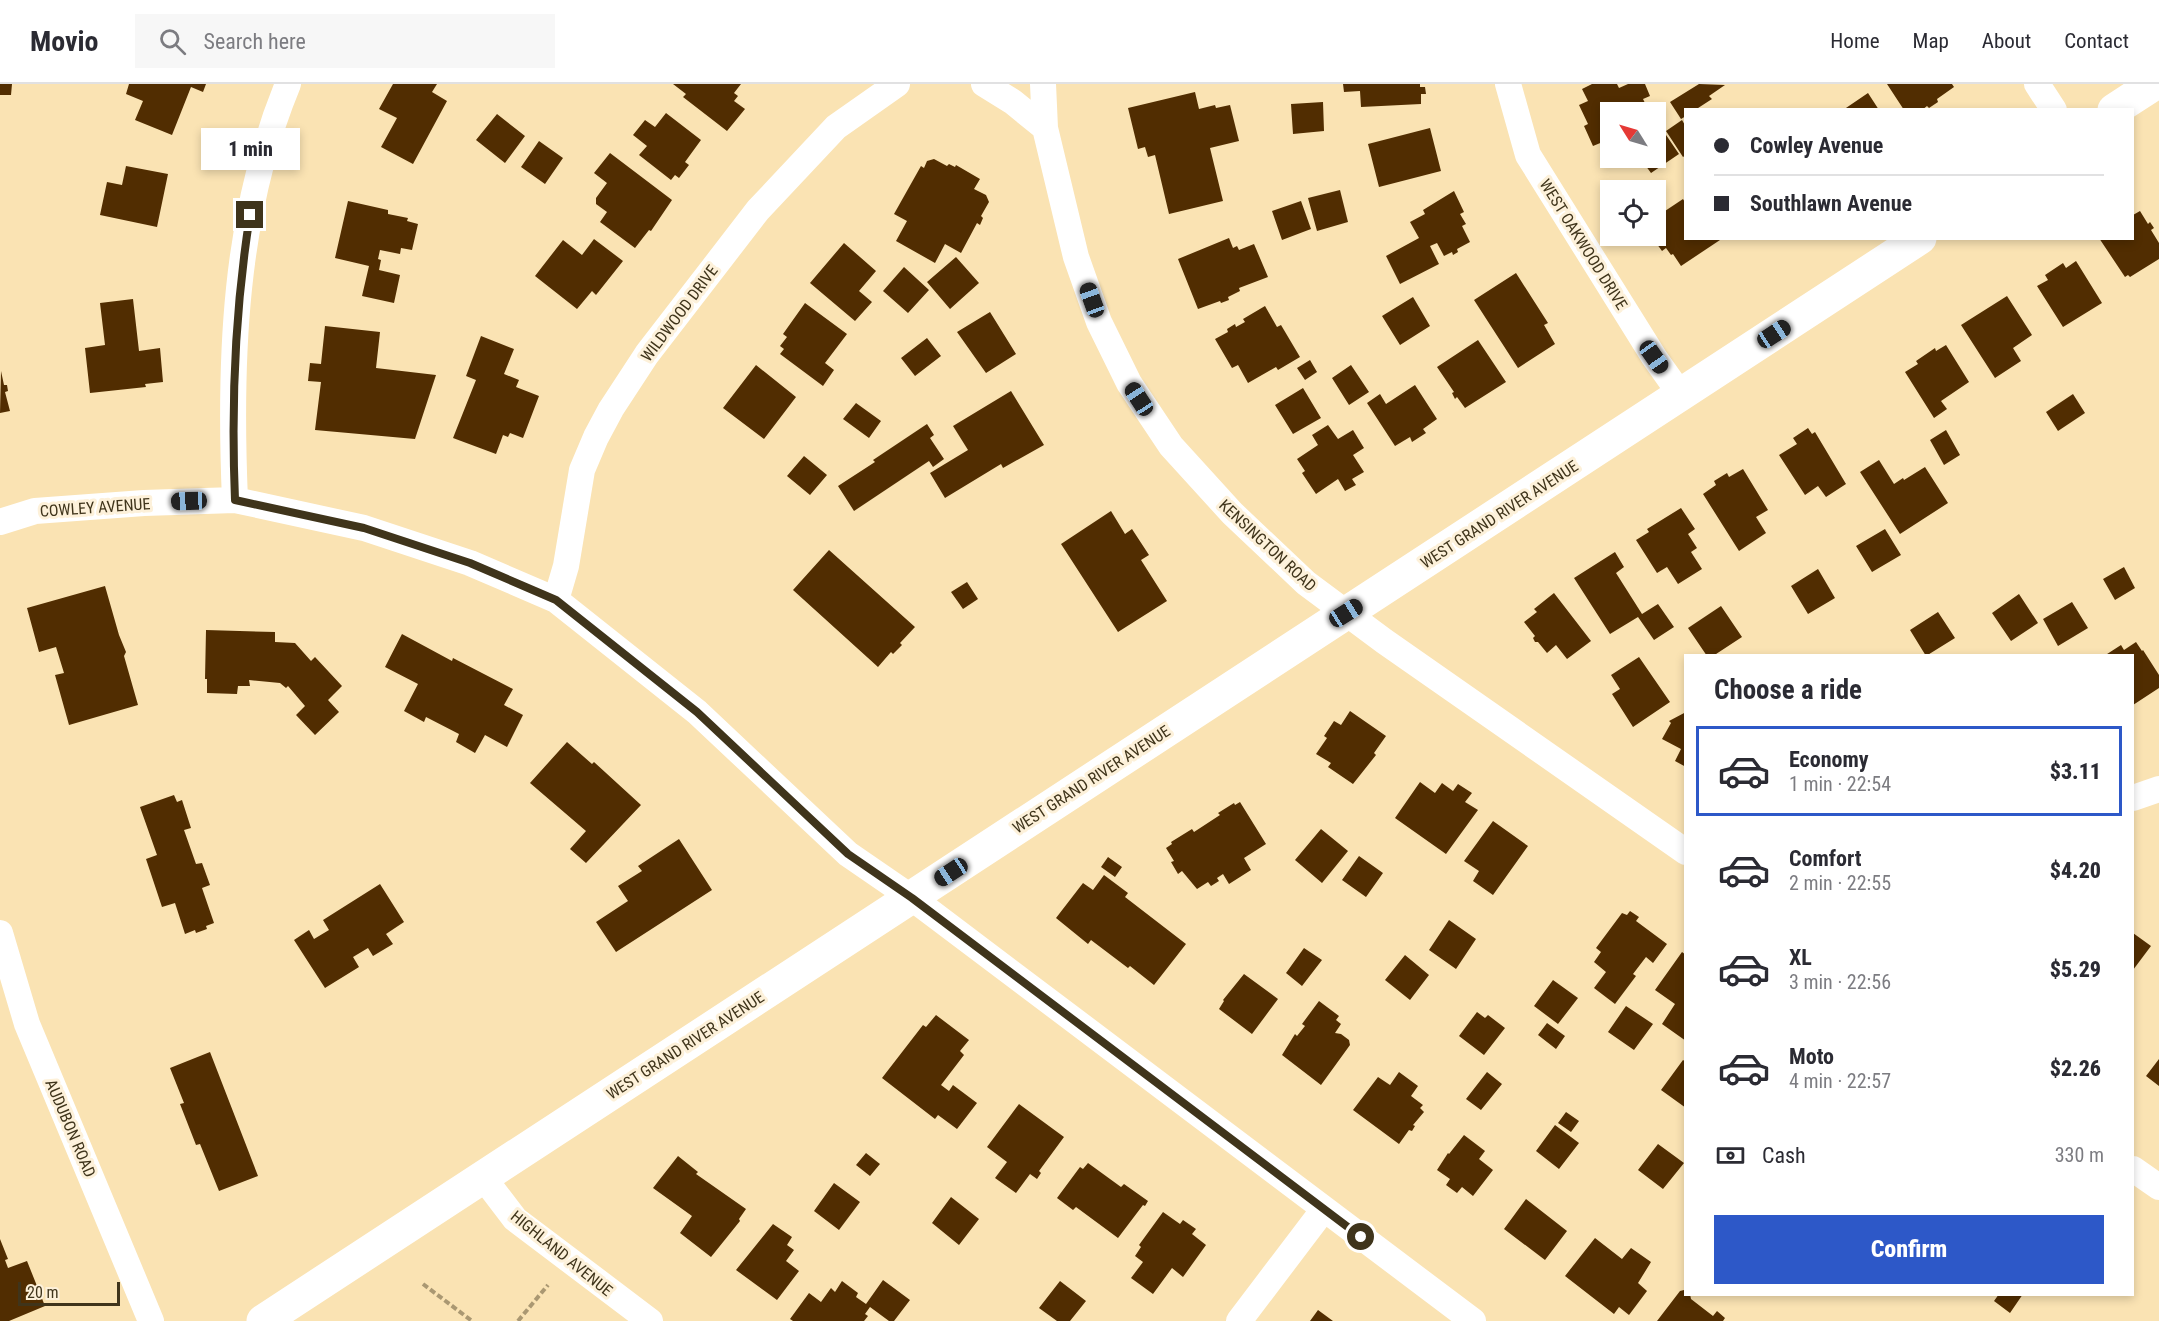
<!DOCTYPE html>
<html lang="en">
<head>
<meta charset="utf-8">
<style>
	:root { --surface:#fff; --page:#f7f7f7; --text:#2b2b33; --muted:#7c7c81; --line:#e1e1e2; --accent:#2d58c8 }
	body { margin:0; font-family:"Roboto Condensed",sans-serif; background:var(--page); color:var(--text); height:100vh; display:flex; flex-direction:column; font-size:22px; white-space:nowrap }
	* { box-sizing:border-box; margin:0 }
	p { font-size:20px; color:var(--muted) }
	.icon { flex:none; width:33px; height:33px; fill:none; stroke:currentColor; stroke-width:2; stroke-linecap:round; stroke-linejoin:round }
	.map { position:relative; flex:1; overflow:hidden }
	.panel { position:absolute; left:1684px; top:570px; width:450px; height:642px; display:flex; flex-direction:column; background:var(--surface); border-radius:0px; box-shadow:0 3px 9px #0003 }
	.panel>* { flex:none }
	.banner { position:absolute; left:1684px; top:24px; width:450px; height:132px; border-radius:0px; box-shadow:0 3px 9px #0003; display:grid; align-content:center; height:132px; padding:0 30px; background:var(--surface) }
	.needle { width:39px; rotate:307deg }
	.buttons { position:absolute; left:1600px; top:18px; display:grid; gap:12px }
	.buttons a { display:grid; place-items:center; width:66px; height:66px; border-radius:0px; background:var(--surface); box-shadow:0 3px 9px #0003; font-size:30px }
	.scale { position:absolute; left:18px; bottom:15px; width:102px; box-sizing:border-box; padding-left:6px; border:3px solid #3f341b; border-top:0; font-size:16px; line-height:21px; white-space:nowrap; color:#3f341b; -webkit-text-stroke:4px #fdf1da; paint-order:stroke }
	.end { position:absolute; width:27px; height:27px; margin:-14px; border:8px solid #3f341b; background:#fff; box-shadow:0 0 0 3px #fff }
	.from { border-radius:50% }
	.bubble { position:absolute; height:42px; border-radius:0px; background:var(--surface); box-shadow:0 3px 9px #0003; font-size:20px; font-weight:800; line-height:42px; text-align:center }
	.car { position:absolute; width:18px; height:36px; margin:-18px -9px; border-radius:8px; box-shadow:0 0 4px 2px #0007; background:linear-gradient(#222 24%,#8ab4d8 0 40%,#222 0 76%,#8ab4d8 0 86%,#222 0) }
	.banner b { display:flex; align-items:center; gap:21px; height:57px; font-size:22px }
	.banner b+b { border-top:2px solid var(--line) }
	.banner i { width:15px; height:15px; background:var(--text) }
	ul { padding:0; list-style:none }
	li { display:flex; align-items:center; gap:18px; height:90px; margin:0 12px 9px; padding:0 18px; border:3px solid transparent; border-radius:0px }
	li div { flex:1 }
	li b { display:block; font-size:22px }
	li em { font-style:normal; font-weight:800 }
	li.active { border-color:var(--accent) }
	li>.icon { width:54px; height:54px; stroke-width:1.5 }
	h2 { padding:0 30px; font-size:27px; line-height:72px }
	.pay { display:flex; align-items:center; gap:15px; height:66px; padding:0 30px; font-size:22px }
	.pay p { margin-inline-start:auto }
	.action { display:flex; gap:12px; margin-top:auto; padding:12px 30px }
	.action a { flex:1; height:69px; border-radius:0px; background:var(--accent); color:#fff; font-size:24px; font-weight:800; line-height:69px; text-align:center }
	header { display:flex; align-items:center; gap:36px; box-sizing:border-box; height:84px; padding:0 30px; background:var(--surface); border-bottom:2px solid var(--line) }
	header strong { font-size:28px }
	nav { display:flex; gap:33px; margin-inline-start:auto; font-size:21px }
	.search { width:420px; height:54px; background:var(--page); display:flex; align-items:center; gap:15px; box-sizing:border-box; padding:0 21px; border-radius:0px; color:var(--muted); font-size:22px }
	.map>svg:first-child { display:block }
	.building { fill:#512d01 }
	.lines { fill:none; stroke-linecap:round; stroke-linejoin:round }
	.path { stroke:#aa9872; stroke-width:4; stroke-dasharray:6 3; stroke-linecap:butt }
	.street { stroke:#fff; stroke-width:26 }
	.primary { stroke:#fff; stroke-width:33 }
	.route { stroke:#3f341b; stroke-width:8 }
	.labels { text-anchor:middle; stroke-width:6; stroke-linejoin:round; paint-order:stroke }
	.street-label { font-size:16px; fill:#3f341b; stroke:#fdf1da }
</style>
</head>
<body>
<header>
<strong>Movio</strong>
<div class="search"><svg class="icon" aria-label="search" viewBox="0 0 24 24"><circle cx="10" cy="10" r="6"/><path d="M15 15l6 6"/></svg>Search here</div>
<nav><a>Home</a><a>Map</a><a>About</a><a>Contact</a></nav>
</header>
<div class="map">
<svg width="2159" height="1237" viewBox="0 0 2159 1237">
	<rect width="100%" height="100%" fill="#fae3b3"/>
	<path class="building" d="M0,0H12L11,11H0Z
		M129,0H206L203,8L191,3L172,51L135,36L143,17L126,10Z
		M393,0H437L432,8L447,17L413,80L381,63L397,34L379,25Z
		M673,0H741L734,9L738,12L734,17L745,25L727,47L683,13L686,10Z
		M1343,0H1420V3H1425L1426,10H1421V20L1361,23L1360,7L1344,8Z
		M1592,0H1617L1619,4L1628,0H1645L1650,12L1643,15L1649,27L1611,28V50L1608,51L1610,55L1593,62L1584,42L1588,40L1579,21L1588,17L1582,5Z
		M1699,0L1725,1L1709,12L1712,15L1695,26H1686V32L1681,35L1670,18Z
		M1887,0H1952L1954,3L1937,15L1938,18L1929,24L1927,22L1922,26H1904Z
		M1195,8L1199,25L1215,21L1216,24L1230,21L1239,57L1210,64L1223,117L1169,130L1155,71L1148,73L1145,63L1138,65L1128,24Z
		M1868,9L1879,26H1843Z
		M1323,18L1324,47L1293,50L1291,20Z
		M666,29L701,56L685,78L689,81L679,94L675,91L671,96L639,71L647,62L633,51L645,36L655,43Z
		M497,30L525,52L505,79L476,56Z
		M1682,36L1686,43V71L1683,73L1666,47Z
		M1430,44L1441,87L1379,103L1368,60Z
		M1664,48L1679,70L1651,89L1640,74H1656V53Z
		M539,57L563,74L545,100L521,83Z
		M610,69L672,116L651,147L649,146L635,164L600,138L607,128L596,120V114L607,99L594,89Z
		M934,75L947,82L949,80L955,83L956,81L980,95L974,105L986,111L989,118L981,132L983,134L980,141L977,139L961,169L945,160L935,179L896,157L907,137L894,130L921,82L924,84L927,77Z
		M126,82L168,90L157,143L100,131L107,98L122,101Z
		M1340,106L1348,138L1317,147L1308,114Z
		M1454,107L1464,128L1460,130L1466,140L1462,142L1470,158L1457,165L1458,168L1453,171L1452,168L1444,172L1437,159L1430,162L1439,180L1400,200L1386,172L1419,154L1410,138L1425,130L1423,126Z
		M1683,115L1686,120V154H1723L1681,182L1673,170L1671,171L1666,164L1662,167L1651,152H1656V133Z
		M348,117L388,126V130L408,134L407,137L418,140L412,166L401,164L400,170L380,166L378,175L381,176L379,186L400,191L394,219L362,212L369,182L335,174Z
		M1301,117L1311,145L1282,156L1272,127Z
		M2140,127L2148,140L2150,138L2154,144L2151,146L2159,159V175L2130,193L2128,191L2125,193L2099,154H2133V131Z
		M1229,154L1233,164L1237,162L1239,166L1254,160L1268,193L1239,204L1240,207L1228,213L1229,216L1221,219L1220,217L1198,225L1178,175Z
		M594,155L623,177L596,211L592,207L577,225L535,192L563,156L582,171Z
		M844,159L876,187L859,207L872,218L855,237L810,199Z
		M956,173L979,199L950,225L927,198Z
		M2076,177L2102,219L2063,243L2037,202L2048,196L2045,191L2063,179L2066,184Z
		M904,183L929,206L908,229L883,207Z
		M1516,189L1548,239L1544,241L1555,260L1518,284L1474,216Z
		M2007,212L2032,251L2013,264L2021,277L1995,294L1961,241Z
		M1413,213L1430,242L1400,261L1382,232Z
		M133,215L139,267L160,264L163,298L145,300L146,303L90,309L85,264L105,261L100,219Z
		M805,219L847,250L825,279L834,286L823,302L780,270L784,265L780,262L787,253L783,250Z
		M1265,222L1277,243L1281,241L1300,273L1278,286L1276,283L1248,299L1238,281L1232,284L1215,255L1228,248L1227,245L1235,240L1236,243L1245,238L1243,235Z
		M990,228L1016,270L986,289L957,248Z
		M325,242L380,248L376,284L436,291L415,355L315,346L321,298L308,297L310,279L321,280Z
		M481,252L514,265L504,290L519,296L516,303L539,312L523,354L510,349L508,353L503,351L496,370L453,354L476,296L466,292Z
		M927,254L941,272L915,292L901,274Z
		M1478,256L1506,298L1465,324L1457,313L1455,315L1452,309L1454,308L1437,283Z
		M1946,261L1969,298L1941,317L1947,325L1934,334L1905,288L1918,280L1916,277L1935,264L1936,267Z
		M1310,276L1317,288L1305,296L1297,284Z
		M756,281L796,313L764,355L723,324Z
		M1351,281L1369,308L1349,321L1332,294Z
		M1,287L4,301H7L8,307L5,308L10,327L0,329Z
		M1415,301L1437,335L1423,345L1426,349L1412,358L1410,353L1395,362L1367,319L1380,310L1386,320Z
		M1303,304L1321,334L1293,350L1275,321Z
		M1011,307L1044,361L1003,384L1001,380L945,414L930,389L968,366L953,342Z
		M2073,310L2085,329L2058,347L2046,328Z
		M856,319L881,337L869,354L843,335Z
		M927,340L934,351L930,354L944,375L933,383L929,377L854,427L838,402L875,378L873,376Z
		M1328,341L1338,355L1353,346L1364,364L1353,371L1364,388L1352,395L1356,401L1345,407L1338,395L1316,410L1302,389L1305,387L1297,375L1318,361L1312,351Z
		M1808,344L1812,350L1815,348L1846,400L1826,413L1818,402L1805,411L1779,371L1797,360L1793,354Z
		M1946,346L1960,371L1944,381L1930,356Z
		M804,372L827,391L810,411L787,392Z
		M1879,376L1894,400L1903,394L1904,396L1925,383L1948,419L1900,450L1860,388Z
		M1743,385L1768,426L1756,433L1766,449L1739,467L1703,410L1716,401L1714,397L1727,389L1729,393Z
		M1681,424L1695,445L1688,450L1697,464L1691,468L1702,485L1678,500L1667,483L1657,489L1636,456L1649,448L1647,445Z
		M1111,427L1125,450L1132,445L1149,471L1141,476L1167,517L1118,548L1061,460Z
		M1885,445L1901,471L1872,488L1856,462Z
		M829,466L915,543L900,559L902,561L893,570L891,568L878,583L793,506Z
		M1615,468L1624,483L1616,489L1642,530L1658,520L1674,543L1654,556L1638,533L1610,550L1574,494Z
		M2124,483L2135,504L2115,516L2103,495Z
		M1818,485L1835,514L1808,530L1791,502Z
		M967,498L978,515L963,525L951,508Z
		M105,502L119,551L126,568L124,572L138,621L69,641L55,591L64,589L56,563L39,568L27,524Z
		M1554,509L1591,557L1567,575L1556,561L1547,569L1538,558H1535L1533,554L1535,552L1524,538L1537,528L1534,525Z
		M2019,510L2038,539L2011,557L1992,529Z
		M2072,518L2088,544L2058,562L2043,535Z
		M1721,522L1742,553L1713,572H1707L1688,544Z
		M1938,528L1955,554L1926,572L1910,546Z
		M206,546L275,548V558L295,559L311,577L315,573L342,602L328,616L339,628L315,651L296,631L305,622L288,602L286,604L280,599L249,596L250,602H238L237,610L207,609V595H205Z
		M402,550L452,577L453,574L513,605L504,621L523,631L507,663L485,651L475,669L456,658L459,650L426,633L424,638L404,627L418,600L385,583Z
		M2136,558L2142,567L2143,566L2159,591V604L2133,621V572H2104L2121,561L2124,566Z
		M1639,573L1670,618L1633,643L1612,610L1620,605L1611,591Z
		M1350,627L1386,652L1374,669L1376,671L1353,700L1328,683L1331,679L1316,670L1327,654L1324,652L1334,637L1341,641Z
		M1686,628V683L1675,677L1681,665L1662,655L1671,639L1669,637Z
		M567,658L592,680L594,678L641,721L586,779L570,765L586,747L530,699Z
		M1420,698L1435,709L1442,699L1453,707L1458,700L1472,709L1465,718L1478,726L1446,770L1395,734Z
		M174,711L177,718L182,716L191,744L184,746L196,780L202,779L210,801L202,804L214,839L206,842L207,845L196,849L195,846L185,850L175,819L162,823L146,775L157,771L140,723Z
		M1240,718L1266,760L1244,774L1251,786L1229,800L1223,790L1217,794L1219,797L1211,802L1208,798L1197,805L1182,787L1178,790L1171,778L1174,777L1166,764L1172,760L1171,758L1192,745L1194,748L1220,731L1218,729L1234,719L1235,721Z
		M1493,737L1528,762L1493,811L1473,797L1479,787L1464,777Z
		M1321,745L1348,767L1322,799L1295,776Z
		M679,755L712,806L616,868L596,838L628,817L618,802L642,787L638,782Z
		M1359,772L1383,789L1366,813L1342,796Z
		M1108,773L1122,783L1115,793L1101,783Z
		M1104,791L1128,809L1125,813L1186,860L1154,901L1130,882L1128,884L1091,856L1088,860L1056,834L1083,799L1093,806Z
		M380,800L404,838L386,850L393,860L373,872L368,864L353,873L359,883L325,904L294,856L309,846L314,855L329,846L323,836Z
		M1630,827L1639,833L1636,837L1667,860L1653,879L1646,873L1633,890L1636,892L1615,920L1594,904L1606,888L1594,878L1601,868L1596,864L1622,829L1627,831Z
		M1449,836L1476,855L1456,885L1429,866Z
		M2133,849L2151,862L2133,886Z
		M1304,864L1322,876L1302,902L1286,889Z
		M1682,868L1686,871V957L1662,940L1675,920L1655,906Z
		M1405,871L1429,891L1410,916L1385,896Z
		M1244,890L1278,915L1252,950L1219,925L1224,917L1223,916Z
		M1553,896L1578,914L1558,940L1534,922Z
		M1319,917L1339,932L1336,936L1341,940L1335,949L1341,950L1349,956L1350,961L1321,1001L1282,971L1295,950L1297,952L1305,942L1302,940Z
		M1626,922L1653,940L1634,966L1608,948Z
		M1477,928L1485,934L1488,931L1505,944L1484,971L1459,952Z
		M936,931L969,956L960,967L964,971L941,1001L949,1007L953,1001L977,1019L957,1045L938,1031L935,1035L882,994L923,941L926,943Z
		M1547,939L1565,952L1556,965L1538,951Z
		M210,968L258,1092L219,1107L200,1060L196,1061L180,1020L184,1019L170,984Z
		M2159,975V1002L2146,992Z
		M1683,976L1686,978V1024L1661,1006Z
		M1399,988L1418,1002L1411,1012L1423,1021L1420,1024L1424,1028L1413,1041L1415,1042L1412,1047L1409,1046L1399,1060L1353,1026L1378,993L1390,1001Z
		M1487,988L1502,1000L1481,1026L1466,1015Z
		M1019,1020L1064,1053L1039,1087L1041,1089L1037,1095L1030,1090L1016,1109L995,1094L1007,1078L987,1063Z
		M1566,1028L1579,1037L1571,1048L1558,1039Z
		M1555,1041L1579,1059L1559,1085L1536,1067Z
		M1464,1051L1485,1067L1479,1075L1493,1086L1473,1112L1462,1103L1457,1109L1446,1101L1450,1095L1437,1086L1448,1069L1449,1070Z
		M1658,1060L1684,1079L1663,1105L1638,1086Z
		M866,1069L880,1080L870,1092L856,1081Z
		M678,1072L698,1088L696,1090L746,1125L739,1135L740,1137L711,1173L680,1149L692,1132L653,1104Z
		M1088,1079L1121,1103L1124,1100L1148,1117L1145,1122L1143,1121L1118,1154L1076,1123L1073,1126L1057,1114L1080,1083L1083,1085Z
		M834,1099L860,1118L839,1146L814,1127Z
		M951,1113L979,1135L959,1161L932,1139Z
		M1526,1115L1567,1147L1545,1176L1504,1145Z
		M1163,1128L1180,1140L1183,1136L1196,1145L1192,1150L1206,1161L1183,1193L1172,1184L1153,1210L1131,1194L1143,1178L1135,1172L1141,1163L1139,1161Z
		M773,1140L792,1153L787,1161L794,1166L786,1177L799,1187L777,1216L736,1186Z
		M1595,1154L1622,1175L1631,1164L1651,1178L1638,1199L1647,1207L1629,1231L1619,1223L1614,1230L1565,1192Z
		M0,1155L8,1175L5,1176L8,1184L27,1177L45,1222L9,1237H0Z
		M883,1196L910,1216L894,1237H889L870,1223L865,1230L868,1232L864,1237H793L790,1235L809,1209L821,1218L831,1204L835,1208L842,1197L858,1209L856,1213L866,1220Z
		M1060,1197L1086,1217L1070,1237H1057L1039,1224Z
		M1684,1206L1686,1210H1690L1691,1215L1713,1232L1717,1227L1725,1234L1723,1237H1657L1680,1207Z
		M1999,1210H2023L2010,1229L1994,1217Z
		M1318,1226L1333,1237H1310Z"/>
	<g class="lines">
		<path class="path" d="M423,1200L472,1237
			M518,1237L548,1201"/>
		<path class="street" d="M984,0L1013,18L1045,44
			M1043,0L1045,44L1076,173L1099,238L1129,299L1171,362L1232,429L1306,499L1384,557L1686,768
			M1508,0L1528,71L1654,273L1681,311
			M2037,0L2054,26
			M235,416C229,277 234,130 288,0
			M0,438L35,427L144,419L235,416L364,444L470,479L556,516L697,628L848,770L912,814L1473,1237
			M556,516L566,482L582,386L596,353L611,325L647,270L758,126L836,43L897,0
			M2133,714L2159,705
			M0,849L27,940L151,1237
			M2133,1085L2159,1103
			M483,1093L515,1135L650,1237
			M1239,1237L1324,1125"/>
		<path class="primary" d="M2114,26L2154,0
			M263,1237L1920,154"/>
	</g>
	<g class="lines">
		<path class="route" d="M250,131C235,225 231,320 235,416L364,444L470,479L556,516L697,628L848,770L912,814L1361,1153"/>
	</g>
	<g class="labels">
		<g class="street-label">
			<text transform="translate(1584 160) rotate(58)" y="6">WEST OAKWOOD DRIVE</text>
			<text transform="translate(679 229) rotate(-53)" y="6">WILDWOOD DRIVE</text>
			<text transform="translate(95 423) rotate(-4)" y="6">COWLEY AVENUE</text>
			<text transform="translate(1499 430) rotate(-33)" y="6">WEST GRAND RIVER AVENUE</text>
			<text transform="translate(1268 461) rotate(43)" y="6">KENSINGTON ROAD</text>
			<text transform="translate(1091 695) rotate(-33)" y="6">WEST GRAND RIVER AVENUE</text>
			<text transform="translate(685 961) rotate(-33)" y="6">WEST GRAND RIVER AVENUE</text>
			<text transform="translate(71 1044) rotate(67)" y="6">AUDUBON ROAD</text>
			<text transform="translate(562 1169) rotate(39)" y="6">HIGHLAND AVENUE</text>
		</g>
	</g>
</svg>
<div class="buttons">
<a><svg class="needle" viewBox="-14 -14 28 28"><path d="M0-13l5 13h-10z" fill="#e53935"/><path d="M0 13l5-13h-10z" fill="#7c7c81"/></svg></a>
<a><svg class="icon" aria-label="locate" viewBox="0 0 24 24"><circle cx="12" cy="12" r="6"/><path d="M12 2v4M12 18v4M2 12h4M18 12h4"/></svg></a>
</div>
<div class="scale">20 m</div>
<i class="end from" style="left:1361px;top:1153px"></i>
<i class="end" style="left:250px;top:131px"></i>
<div class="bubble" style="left:201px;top:44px;width:99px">1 min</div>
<i class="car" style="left:1092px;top:216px;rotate:340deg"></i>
<i class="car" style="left:1774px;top:250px;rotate:57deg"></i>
<i class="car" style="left:1654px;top:273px;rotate:145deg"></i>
<i class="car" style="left:1139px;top:315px;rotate:327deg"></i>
<i class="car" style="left:189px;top:417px;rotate:268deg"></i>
<i class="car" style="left:1346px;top:529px;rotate:58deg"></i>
<i class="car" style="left:951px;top:788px;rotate:237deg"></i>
<div class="banner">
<b><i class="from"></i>Cowley Avenue</b>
<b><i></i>Southlawn Avenue</b>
</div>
<section class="panel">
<h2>Choose a ride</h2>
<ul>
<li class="active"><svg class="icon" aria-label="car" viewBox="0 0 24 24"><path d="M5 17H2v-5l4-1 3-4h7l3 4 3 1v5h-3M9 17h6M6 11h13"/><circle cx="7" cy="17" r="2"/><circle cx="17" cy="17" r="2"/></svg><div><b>Economy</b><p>1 min · 22:54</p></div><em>$3.11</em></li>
<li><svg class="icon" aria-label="car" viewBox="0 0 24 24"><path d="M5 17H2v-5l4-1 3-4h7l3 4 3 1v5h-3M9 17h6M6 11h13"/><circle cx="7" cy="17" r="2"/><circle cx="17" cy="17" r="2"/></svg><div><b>Comfort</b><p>2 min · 22:55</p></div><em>$4.20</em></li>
<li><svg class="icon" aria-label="car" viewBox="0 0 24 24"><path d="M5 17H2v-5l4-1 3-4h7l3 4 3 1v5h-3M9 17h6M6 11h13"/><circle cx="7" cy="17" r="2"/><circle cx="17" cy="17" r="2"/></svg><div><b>XL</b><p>3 min · 22:56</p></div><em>$5.29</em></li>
<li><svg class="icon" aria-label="car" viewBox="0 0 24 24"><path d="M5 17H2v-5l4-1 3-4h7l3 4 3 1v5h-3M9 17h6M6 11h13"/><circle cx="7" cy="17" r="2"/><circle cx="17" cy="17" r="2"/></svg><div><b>Moto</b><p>4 min · 22:57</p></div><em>$2.26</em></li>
</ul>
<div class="pay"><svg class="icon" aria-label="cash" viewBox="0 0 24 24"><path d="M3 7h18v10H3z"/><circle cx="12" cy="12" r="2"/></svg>Cash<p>330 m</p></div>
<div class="action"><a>Confirm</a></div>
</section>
</div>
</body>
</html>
